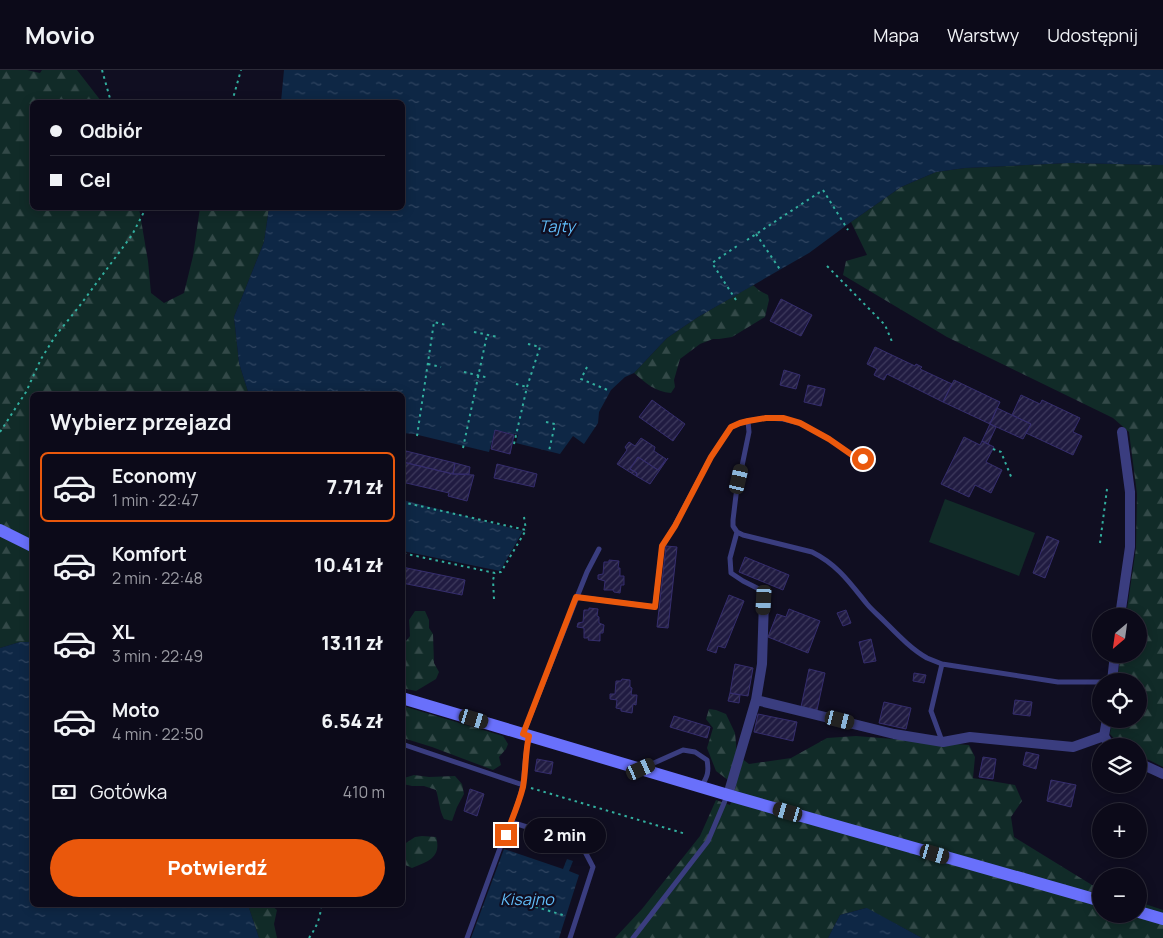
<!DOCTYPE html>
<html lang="pl">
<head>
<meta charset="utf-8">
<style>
	:root { --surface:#0c0a19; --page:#151322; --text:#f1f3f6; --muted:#9a9aa2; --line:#2c2b38; --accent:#ea580c }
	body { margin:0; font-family:Manrope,sans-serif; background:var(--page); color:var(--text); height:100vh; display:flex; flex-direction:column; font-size:19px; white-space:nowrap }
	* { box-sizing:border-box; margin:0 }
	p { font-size:16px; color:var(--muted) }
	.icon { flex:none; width:28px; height:28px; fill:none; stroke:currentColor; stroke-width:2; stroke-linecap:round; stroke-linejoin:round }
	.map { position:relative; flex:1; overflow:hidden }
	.details { position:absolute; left:30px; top:322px; width:375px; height:515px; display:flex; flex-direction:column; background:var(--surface); border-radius:8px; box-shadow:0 2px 12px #0003,0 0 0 1px var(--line) }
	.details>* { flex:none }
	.hud { position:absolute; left:30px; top:30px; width:375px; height:110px; border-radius:8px; box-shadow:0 2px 12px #0003,0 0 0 1px var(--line); display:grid; align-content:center; height:110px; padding:0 20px; background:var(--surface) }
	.needle { width:32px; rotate:209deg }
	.controls { position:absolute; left:1092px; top:538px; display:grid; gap:10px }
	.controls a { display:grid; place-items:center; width:55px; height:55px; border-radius:50%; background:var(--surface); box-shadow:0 2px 12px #0003,0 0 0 1px var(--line); font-size:25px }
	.end { position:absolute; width:22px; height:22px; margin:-11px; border:6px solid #ea580c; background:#fff; box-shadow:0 0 0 2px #fff }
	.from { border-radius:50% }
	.bubble { position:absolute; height:35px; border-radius:18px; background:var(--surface); box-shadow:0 2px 12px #0003,0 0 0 1px var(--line); font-size:16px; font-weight:800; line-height:35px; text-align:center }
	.car { position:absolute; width:15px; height:30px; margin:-15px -8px; border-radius:6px; box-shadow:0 0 4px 1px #0007; background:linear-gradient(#222 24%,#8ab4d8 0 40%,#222 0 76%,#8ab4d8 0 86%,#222 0) }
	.hud b { display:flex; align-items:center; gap:18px; height:48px; font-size:19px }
	.hud b+b { border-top:1px solid var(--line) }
	.hud i { width:12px; height:12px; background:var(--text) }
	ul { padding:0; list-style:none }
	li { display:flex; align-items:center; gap:15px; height:70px; margin:0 10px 8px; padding:0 10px; border:2px solid transparent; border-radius:8px }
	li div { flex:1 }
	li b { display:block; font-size:19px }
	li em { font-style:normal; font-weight:800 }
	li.active { border-color:var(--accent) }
	li>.icon { width:45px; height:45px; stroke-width:1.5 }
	h2 { padding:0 20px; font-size:22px; line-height:60px }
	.pay { display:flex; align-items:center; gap:12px; height:55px; padding:0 20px; font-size:19px }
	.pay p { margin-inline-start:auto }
	.action { display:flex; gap:10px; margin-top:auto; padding:10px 20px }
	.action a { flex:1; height:58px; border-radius:30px; background:var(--accent); color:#fff; font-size:20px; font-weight:800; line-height:58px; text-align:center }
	header { display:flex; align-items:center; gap:30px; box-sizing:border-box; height:70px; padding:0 25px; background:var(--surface); border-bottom:1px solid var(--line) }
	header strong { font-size:24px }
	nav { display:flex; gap:28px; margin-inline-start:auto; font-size:18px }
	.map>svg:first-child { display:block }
	.grass { fill:#112b28 }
	.forest { fill:url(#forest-firs) }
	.water { fill:url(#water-ripples) }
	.building { fill:url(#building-hatch); stroke:#352d6d }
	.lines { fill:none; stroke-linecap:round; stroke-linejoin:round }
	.path { stroke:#32af9f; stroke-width:2; stroke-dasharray:2.5 4; stroke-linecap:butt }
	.service { stroke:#3a3d7f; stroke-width:5 }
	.minor { stroke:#3a3d7f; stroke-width:10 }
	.secondary { stroke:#6970fb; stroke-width:12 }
	.route { stroke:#ea580c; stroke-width:6 }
	.labels { text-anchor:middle; stroke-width:4.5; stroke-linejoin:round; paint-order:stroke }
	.water-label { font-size:16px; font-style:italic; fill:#61befa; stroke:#100e21 }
</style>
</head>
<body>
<header>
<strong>Movio</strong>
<nav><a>Mapa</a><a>Warstwy</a><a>Udostępnij</a></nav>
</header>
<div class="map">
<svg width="1163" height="868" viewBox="0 0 1163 868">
	<defs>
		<pattern id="forest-firs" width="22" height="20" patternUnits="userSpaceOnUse" patternTransform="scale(1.25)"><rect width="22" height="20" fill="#112b28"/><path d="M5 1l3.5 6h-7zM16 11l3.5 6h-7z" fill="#334948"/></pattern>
		<pattern id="water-ripples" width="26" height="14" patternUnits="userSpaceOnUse" patternTransform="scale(1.25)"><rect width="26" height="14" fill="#0e2745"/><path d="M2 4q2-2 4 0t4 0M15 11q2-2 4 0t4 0" fill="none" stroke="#304561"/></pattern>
		<pattern id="building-hatch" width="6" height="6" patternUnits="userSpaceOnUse" patternTransform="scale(1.25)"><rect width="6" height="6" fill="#201b41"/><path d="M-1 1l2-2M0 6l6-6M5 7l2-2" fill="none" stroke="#3f3b5e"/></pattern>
	</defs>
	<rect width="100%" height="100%" fill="#100e21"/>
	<path class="grass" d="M945,429L1035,463L1019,506L929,472Z"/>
	<path class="forest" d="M0,0H27L40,3L42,0H77L101,31V32H32V138H139L148,191L151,223L164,233L184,223L193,186L200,138H269L264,172L234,247L239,293L249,325H32V572H20L0,578Z
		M1069,93L1163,95V697L1139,685V676H1121L1110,664L1112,649H1139V611H1117L1121,584H1139V546H1126L1136,478L1137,424L1129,362L1113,348L947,267L843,205L846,191L867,185L851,152L901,117L936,102L965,98Z
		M753,215L760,221L768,225L769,230L765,247L732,267L719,269H713L700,274L680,289L674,310L675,317L671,323C655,322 646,313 634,303L667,268L698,247Z
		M415,541H425L429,550V558L433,564L434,593L439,602L436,609L416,621L402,618L403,575L410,566L409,550Z
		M403,636L503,666L505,669L508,674L506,679L499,687L501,695L493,700L432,677L403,668Z
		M709,639L716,640L726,644L735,663L737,685L749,694L791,688L827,668L856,666L969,675L975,687L973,708L1015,715L1022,731L1011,747L1014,767L1092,815L1101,818V844H1139V832L1163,840V868H922L866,838L840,845L828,868H615L642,839L700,766L716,730L730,735L736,716L716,701L707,678L713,658L706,649Z
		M414,705L429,707L455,706L462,714L464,724L457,737L452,751L444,749C439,740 439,729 436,720L424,716H412L403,714L404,708Z
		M422,766L436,767C442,787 428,792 412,798L403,794V775L415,767Z
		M248,835H271L277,840L274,854L277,868H259Z"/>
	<path class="water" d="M284,0H1163V95L1069,93L965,98L936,102L901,117L851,152L809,183L698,247L667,268L634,303L625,307L611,320L599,342L598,353L584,374L573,366L560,384L516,373L518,365L495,360L489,382L414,364L403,363L402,325H249L239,293L234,247L264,172L269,138H402V32H281Z
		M403,430L523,461L500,501L403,481Z
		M20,572H32V835H248L259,868H0V578Z
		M504,779L563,799L567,789L573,791L569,801L579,805L559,868H471Z
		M866,838H867L922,868H828L840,845Z"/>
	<path class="building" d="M781,229L812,245L801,266L770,251Z
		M875,277L915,296L916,294L922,297L920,299L952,314L943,332L887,304L884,310L874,305L877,299L867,294Z
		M784,300L800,305L796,319L780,315Z
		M954,310L1000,332L990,354L943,332Z
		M808,315L825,319L821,336L804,332Z
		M1021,325L1040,334L1042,330L1080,348L1073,362L1082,366L1073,385L1026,363L1031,354L1012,345Z
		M652,330L685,354L673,371L639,347Z
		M997,338L1031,354L1023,369L990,354Z
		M990,354L996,357L988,374L982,371Z
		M495,360L514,365L510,384L491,379Z
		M964,367L980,375L982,371L994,377L986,392L1002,400L991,423L975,415L969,427L941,414Z
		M641,368L655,377L654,381L666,389L658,400L638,387L630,399L637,403L636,406L617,394L627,380L625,377L629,372L635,376Z
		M406,381L455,393L453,404L403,392Z
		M638,387L658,400L668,388L650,414L636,406L637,403L630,399Z
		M403,392L453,404L474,405L467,431L448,426L449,423L402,412Z
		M455,393L470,397L469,404H453Z
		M497,394L537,404L534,417L494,408Z
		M1047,466L1059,471L1045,508L1033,503Z
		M666,476L677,477L668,558L657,557Z
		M745,487L789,505L783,520L739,502Z
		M609,490L619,491L618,498H620V506H624V515H621L620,523L614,522L613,520H604L605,511L598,509V505L603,504L604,492H609Z
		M402,497L465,510L462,525L402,513Z
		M729,525L744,531L725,578L718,576L716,583L707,580Z
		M589,538L598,539L597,546L599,547V553L604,555L603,563H600V571L588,570L589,568H584V558L577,557L578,553L583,552L584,540H589Z
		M789,539L820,551L808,583L768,567L777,544L786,547Z
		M846,540L851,553L843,556L837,543Z
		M871,569L876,591L864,593L859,572Z
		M735,594L753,598L748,626L730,623Z
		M809,599L825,603L817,640L801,637Z
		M914,603L926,605L924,613L913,611Z
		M622,609L630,610V617L632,618L631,625H637L636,635L633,634L632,643L621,641V639L616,638L617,630L610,629V624H615L616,611H621Z
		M730,623L740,625L739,633L728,631Z
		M1015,630L1032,632L1030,646L1013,644Z
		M884,632L911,638L906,659L879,653Z
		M758,644L797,652L793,671L754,662Z
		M674,646L710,657L707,668L670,657Z
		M1026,682L1039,685L1036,699L1023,695Z
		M983,687L996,689L993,709L979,707Z
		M537,689L553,692L551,704L535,701Z
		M1051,710L1076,715L1071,737L1047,731Z
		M470,719L484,724L477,746L464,741Z"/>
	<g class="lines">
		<path class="path" d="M102,0L111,32
			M232,32L241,0
			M756,164L781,201
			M747,170L823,120L848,160
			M827,196L885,255L893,274
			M736,230L712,193L740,174
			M474,262L498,267
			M428,294L441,297
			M587,297L581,309L610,321
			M464,302L489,308
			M516,314L527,317
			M546,352L555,354L549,381
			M0,362L26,322L41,289L56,265L78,238L132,165L146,138
			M417,366L434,252L446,255
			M514,374L527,317L540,277L528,274
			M463,378L487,265
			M993,379L1001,382L1012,409
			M402,432L526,460L501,502L495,503L402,483
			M524,447L526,460
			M1100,473L1107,419
			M494,529L493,510L495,503
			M531,718L686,764
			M523,833L566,846
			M309,868C316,858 321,847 321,835"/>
		<path class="service" d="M748,351L749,362L736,425L733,450V456L737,462L743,465L812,482C838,495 850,513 867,534C872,540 878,545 884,551C897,564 911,579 927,588C932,590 937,592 942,594L1058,612H1101
			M737,462L730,488L731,503L743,511L761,520L764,530
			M577,527L655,537L662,477L675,455L711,387L731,357L740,353L748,351L766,348L783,349L800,353L829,369L852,385L863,389L871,387
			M942,594L931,641L942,671
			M523,664L577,527L587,502L599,479
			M529,666C525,682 525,698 523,714C521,727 516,739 511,752L581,774L593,797L570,868
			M402,674L523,715
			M645,697L683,680L695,682L707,690C709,701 708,707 701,716
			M467,868L500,778L511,752
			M633,868L708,771L727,726"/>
		<path class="minor" d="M1120,546L1130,477V422L1122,362
			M1112,611L1115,584
			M756,630L894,664L943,672L970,667L1073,677L1104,666
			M1107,649L1104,666L1110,676
			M1139,693L1163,704
			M728,725L756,630L762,594L764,530"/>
		<path class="secondary" d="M0,460L32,476
			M402,628L728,725L1101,831
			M1139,842L1163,849"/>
	</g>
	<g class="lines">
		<path class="route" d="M506,765C512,749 519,733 523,717C526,700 525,683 529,666L523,664L576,527L655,537L662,476L675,456L711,387L731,357L740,353L748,351L766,348H783L800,353L829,369L852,385L863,389"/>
	</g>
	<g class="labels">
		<g class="water-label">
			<text x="557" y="162">Tajty</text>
			<text x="527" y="835">Kisajno</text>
		</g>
	</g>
</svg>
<div class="controls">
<a><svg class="needle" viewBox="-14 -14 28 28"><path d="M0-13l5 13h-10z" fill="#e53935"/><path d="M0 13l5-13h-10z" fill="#9a9aa2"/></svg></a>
<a><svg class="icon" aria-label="locate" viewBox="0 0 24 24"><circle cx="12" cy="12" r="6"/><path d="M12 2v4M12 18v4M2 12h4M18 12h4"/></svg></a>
<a><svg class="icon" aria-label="layers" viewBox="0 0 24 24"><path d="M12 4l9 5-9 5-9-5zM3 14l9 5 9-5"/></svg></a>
<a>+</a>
<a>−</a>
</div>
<i class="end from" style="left:863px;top:389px"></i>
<i class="end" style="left:506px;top:765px"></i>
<div class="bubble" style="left:524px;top:748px;width:82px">2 min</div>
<i class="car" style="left:739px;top:409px;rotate:13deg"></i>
<i class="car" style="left:764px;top:530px;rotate:183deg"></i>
<i class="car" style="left:474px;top:649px;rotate:107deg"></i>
<i class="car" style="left:840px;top:650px;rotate:104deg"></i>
<i class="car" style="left:641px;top:699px;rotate:66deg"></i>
<i class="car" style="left:788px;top:742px;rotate:286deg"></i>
<i class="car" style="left:935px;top:784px;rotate:106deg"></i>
<div class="hud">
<b><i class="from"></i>Odbiór</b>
<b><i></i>Cel</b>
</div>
<section class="details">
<h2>Wybierz przejazd</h2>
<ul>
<li class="active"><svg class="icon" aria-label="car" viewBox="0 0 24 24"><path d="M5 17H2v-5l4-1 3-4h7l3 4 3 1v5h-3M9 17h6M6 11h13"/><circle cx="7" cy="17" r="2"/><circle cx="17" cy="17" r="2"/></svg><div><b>Economy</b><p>1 min · 22:47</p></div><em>7.71 zł</em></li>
<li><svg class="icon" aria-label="car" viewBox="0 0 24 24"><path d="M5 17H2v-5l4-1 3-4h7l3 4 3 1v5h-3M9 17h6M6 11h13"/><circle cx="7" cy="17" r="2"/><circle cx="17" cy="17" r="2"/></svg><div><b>Komfort</b><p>2 min · 22:48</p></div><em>10.41 zł</em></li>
<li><svg class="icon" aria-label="car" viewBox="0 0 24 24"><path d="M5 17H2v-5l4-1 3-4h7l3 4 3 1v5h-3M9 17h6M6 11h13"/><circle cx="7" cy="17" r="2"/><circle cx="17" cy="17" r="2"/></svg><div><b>XL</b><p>3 min · 22:49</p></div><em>13.11 zł</em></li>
<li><svg class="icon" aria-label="car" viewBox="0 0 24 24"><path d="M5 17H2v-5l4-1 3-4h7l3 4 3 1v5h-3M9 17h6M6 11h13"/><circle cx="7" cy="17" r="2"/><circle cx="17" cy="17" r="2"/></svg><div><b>Moto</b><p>4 min · 22:50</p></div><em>6.54 zł</em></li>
</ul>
<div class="pay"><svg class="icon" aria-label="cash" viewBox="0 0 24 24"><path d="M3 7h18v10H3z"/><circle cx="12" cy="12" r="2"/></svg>Gotówka<p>410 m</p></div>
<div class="action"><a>Potwierdź</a></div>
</section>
</div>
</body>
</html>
